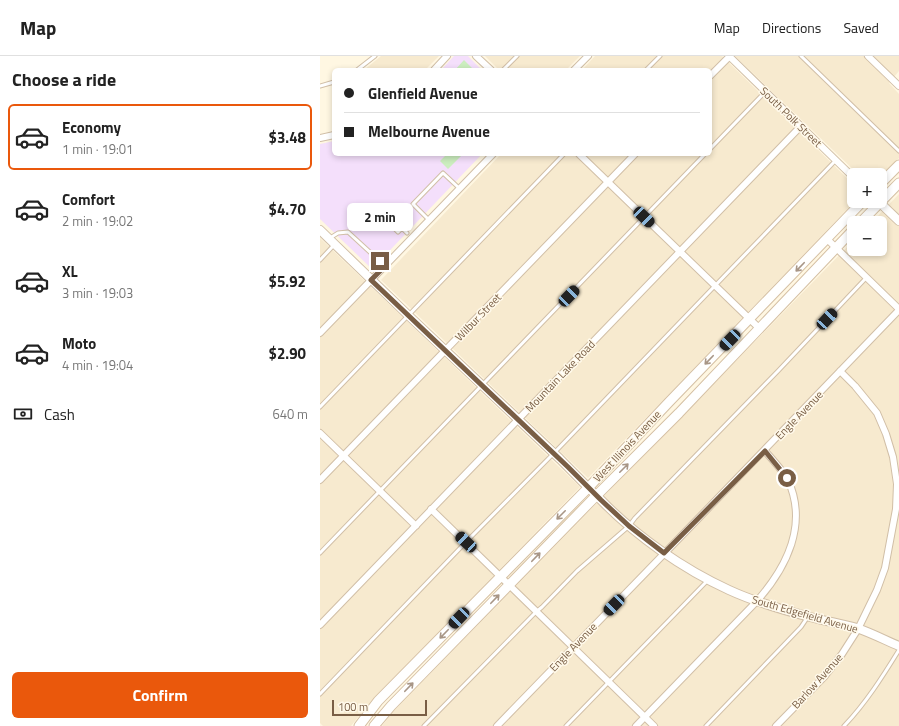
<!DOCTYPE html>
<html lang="en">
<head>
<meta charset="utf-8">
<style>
	:root { --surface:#fff; --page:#f6f6f6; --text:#222; --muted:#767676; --line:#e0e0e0; --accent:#ea580c }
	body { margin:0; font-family:"Titillium Web",sans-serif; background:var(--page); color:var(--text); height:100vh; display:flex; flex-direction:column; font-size:15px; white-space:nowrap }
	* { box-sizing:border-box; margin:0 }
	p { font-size:13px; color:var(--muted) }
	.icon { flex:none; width:22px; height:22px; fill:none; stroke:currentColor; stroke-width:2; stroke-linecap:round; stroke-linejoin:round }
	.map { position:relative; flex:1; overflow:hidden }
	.drawer { display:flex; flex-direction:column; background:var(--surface); width:320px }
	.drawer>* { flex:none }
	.hud { position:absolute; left:12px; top:12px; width:380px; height:88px; border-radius:6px; box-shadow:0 2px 6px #0003; display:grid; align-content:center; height:88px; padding:0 12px; background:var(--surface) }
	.fabs { position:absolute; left:527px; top:112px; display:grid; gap:8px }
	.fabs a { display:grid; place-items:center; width:40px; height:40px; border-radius:6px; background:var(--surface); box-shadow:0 2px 6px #0003; font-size:20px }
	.scale { position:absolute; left:12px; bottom:10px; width:95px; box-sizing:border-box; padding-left:4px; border:2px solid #795e45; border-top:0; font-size:11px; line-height:14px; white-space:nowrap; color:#795e45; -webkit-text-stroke:3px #fff9ea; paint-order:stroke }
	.end { position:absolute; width:18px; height:18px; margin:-9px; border:5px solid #795e45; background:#fff; box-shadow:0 0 0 2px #fff }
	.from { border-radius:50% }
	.bubble { position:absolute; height:28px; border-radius:6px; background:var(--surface); box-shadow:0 2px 6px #0003; font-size:13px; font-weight:700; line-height:28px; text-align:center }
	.car { position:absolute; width:12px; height:24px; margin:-12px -6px; border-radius:5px; box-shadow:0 0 3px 1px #0007; background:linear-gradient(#222 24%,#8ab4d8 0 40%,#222 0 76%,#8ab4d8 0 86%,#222 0) }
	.hud b { display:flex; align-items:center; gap:14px; height:38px; font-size:15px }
	.hud b+b { border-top:1px solid var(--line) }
	.hud i { width:10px; height:10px; background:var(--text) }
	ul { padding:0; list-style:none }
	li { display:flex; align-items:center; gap:12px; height:66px; margin:0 8px 6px; padding:0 4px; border:2px solid transparent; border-radius:6px }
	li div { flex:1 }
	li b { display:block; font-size:15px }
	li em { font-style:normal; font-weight:700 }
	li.current { border-color:var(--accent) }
	li>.icon { width:36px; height:36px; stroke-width:1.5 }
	h2 { padding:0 12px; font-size:18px; line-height:48px }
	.pay { display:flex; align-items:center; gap:10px; height:44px; padding:0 12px; font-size:15px }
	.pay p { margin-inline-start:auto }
	.action { display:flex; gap:8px; margin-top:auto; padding:8px 12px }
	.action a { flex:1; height:46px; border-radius:6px; background:var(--accent); color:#fff; font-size:16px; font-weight:700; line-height:46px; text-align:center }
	header { display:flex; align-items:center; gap:24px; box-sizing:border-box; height:56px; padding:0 20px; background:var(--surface); border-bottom:1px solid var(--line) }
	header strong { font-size:19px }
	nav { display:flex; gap:22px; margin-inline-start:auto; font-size:14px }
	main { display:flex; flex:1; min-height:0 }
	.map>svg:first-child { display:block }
	.residential { fill:#f7eacf }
	.education { fill:#f4dffb }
	.green { fill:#cceebf }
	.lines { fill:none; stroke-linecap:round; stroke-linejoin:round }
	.service-casing { stroke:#d1bfa7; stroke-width:5 }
	.minor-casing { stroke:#d1bfa7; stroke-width:8 }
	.tertiary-casing { stroke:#d1bfa7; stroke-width:10 }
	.secondary-casing { stroke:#d5c0a4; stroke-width:11 }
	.service { stroke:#fff; stroke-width:3 }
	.minor { stroke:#fff; stroke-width:6 }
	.tertiary { stroke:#fff; stroke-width:8 }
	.secondary { stroke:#fff; stroke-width:9 }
	.oneway { stroke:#a89686 }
	.route { stroke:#795e45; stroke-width:5 }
	.labels { text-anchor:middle; stroke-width:3; stroke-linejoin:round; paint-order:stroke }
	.street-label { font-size:11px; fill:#795e45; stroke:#fff9ea }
</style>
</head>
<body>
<header>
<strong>Map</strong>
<nav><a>Map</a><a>Directions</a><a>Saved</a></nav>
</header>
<main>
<section class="drawer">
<h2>Choose a ride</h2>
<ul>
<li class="current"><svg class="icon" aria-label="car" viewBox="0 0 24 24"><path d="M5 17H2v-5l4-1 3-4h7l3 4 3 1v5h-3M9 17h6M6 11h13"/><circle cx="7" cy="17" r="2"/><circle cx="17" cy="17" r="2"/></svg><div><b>Economy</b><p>1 min · 19:01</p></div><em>$3.48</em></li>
<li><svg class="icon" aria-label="car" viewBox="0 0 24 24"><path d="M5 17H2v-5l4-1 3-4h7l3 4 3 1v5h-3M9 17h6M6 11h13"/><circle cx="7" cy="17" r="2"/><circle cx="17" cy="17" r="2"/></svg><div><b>Comfort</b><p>2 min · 19:02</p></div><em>$4.70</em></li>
<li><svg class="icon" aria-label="car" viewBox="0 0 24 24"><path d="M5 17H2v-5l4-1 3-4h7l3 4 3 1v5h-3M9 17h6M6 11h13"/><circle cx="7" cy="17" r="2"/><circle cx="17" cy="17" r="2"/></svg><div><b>XL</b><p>3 min · 19:03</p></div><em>$5.92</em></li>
<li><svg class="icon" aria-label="car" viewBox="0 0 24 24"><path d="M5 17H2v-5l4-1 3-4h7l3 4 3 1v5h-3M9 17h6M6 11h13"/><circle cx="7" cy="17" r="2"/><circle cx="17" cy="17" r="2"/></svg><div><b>Moto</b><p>4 min · 19:04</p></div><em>$2.90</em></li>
</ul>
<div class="pay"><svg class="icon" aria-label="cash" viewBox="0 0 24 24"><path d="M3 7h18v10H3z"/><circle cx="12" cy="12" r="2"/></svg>Cash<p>640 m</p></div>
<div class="action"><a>Confirm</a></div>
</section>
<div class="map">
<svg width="579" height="670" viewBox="0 0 579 670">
	<rect width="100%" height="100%" fill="#fff7e2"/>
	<path class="residential" d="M61,0H119L105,14H44Z
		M165,0H260L246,14H179Z
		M275,0H402L534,129V145H535L268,422L61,224L181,98H390V14H262Z
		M415,0H579V15L569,27L579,38V102L560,121V119H539Z
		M579,138V670H62L72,657L534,184V193H560V167H551Z
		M0,182L260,431L62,634L44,654L31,670H3L0,667Z"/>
	<path class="education" d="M134,0H148L162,14H121Z
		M14,85V98H162L52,213L0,163V88Z"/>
	<path class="green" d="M144,4L154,14H135Z
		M127,98H143L128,113L120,105Z"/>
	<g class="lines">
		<defs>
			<path id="service" d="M481,0L579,95
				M37,14L55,0
				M183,14L197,0
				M326,14L340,0
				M0,30L14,26
				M390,93L445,36
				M72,162L87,177
				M109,164L93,148L123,117L139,132
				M74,172L78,176L82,172
				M10,182L18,177L28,176L65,210
				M0,204L14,189
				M0,351L244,98
				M0,497L385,98
				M0,638L146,486L234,397L516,104
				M104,670L216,556L222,551L257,515L309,470L315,462L458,315L546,222
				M246,670L388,524
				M386,670L481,571L487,562
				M524,670C546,647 563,620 579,594"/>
			<path id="minor" d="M156,0L171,14
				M409,0L534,122
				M548,0L579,30
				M114,14L127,0
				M254,14L268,0
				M390,20L409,1
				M0,82L14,79
				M259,98L440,273
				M507,183L579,253
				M0,277L173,98
				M0,377L96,470
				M0,424L315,98
				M111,453L334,670
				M0,569L481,70
				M177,670C311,532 446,393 579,254
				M316,670L437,545C467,511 488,468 468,424C464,416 451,402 445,395
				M456,670L504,621L522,598L538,573L557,534L565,512L576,453L577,428L573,401L566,378L557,357L535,330L520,315"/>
			<path id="tertiary" d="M558,145L579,165
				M0,174L89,260L240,403C254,417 267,431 281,444C316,480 363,513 409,534C435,546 463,554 490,561C505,565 522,568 537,572C551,577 565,584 579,590"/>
			<path id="secondary" d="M560,128L579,109
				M540,167L579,127
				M39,670L58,645L269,431L349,346L543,145
				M54,670L71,650L272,444L359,357L534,173"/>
		</defs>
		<use href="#service" class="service-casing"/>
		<use href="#minor" class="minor-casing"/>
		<use href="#tertiary" class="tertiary-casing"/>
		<use href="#secondary" class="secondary-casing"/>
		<use href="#service" class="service"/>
		<use href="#minor" class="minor"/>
		<use href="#tertiary" class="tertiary"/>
		<use href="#secondary" class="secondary"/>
	</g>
	<defs><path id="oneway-shaft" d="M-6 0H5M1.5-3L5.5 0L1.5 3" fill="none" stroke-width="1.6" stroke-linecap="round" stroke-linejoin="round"/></defs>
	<g class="oneway">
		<use href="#oneway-shaft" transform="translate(480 211) rotate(134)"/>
		<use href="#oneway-shaft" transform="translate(389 304) rotate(134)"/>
		<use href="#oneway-shaft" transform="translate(304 412) rotate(-45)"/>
		<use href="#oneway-shaft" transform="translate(241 459) rotate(135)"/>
		<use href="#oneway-shaft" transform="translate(216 501) rotate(-46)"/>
		<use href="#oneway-shaft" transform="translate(175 543) rotate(-46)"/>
		<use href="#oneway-shaft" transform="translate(124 578) rotate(134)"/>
		<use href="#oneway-shaft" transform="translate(89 631) rotate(-46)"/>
	</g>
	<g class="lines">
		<path class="route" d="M60,205L65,210L51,224L248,411L281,444L309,470L344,497L445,395L467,422"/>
	</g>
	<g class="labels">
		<g class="street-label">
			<text transform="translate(471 61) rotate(44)" y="4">South Polk Street</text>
			<text transform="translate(158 261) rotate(-46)" y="4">Wilbur Street</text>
			<text transform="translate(240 320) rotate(-46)" y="4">Mountain Lake Road</text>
			<text transform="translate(479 359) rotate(-46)" y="4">Engle Avenue</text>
			<text transform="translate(307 390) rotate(-47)" y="4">West Illinois Avenue</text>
			<text transform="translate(485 558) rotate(16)" y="4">South Edgefield Avenue</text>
			<text transform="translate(253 591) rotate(-46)" y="4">Engle Avenue</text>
			<text transform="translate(497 625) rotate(-48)" y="4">Barlow Avenue</text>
		</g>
	</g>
</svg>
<div class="fabs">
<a>+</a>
<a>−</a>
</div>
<div class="scale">100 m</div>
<i class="end from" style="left:467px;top:422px"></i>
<i class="end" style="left:60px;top:205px"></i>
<div class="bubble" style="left:27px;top:147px;width:66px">2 min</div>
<i class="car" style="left:324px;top:161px;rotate:134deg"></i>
<i class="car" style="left:249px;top:240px;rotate:44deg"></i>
<i class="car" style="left:507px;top:263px;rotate:43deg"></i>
<i class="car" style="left:410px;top:284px;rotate:224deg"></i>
<i class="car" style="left:146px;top:486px;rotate:313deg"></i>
<i class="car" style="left:294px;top:549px;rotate:224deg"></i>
<i class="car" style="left:139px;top:562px;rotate:224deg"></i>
<div class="hud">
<b><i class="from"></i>Glenfield Avenue</b>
<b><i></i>Melbourne Avenue</b>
</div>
</div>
</main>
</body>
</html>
